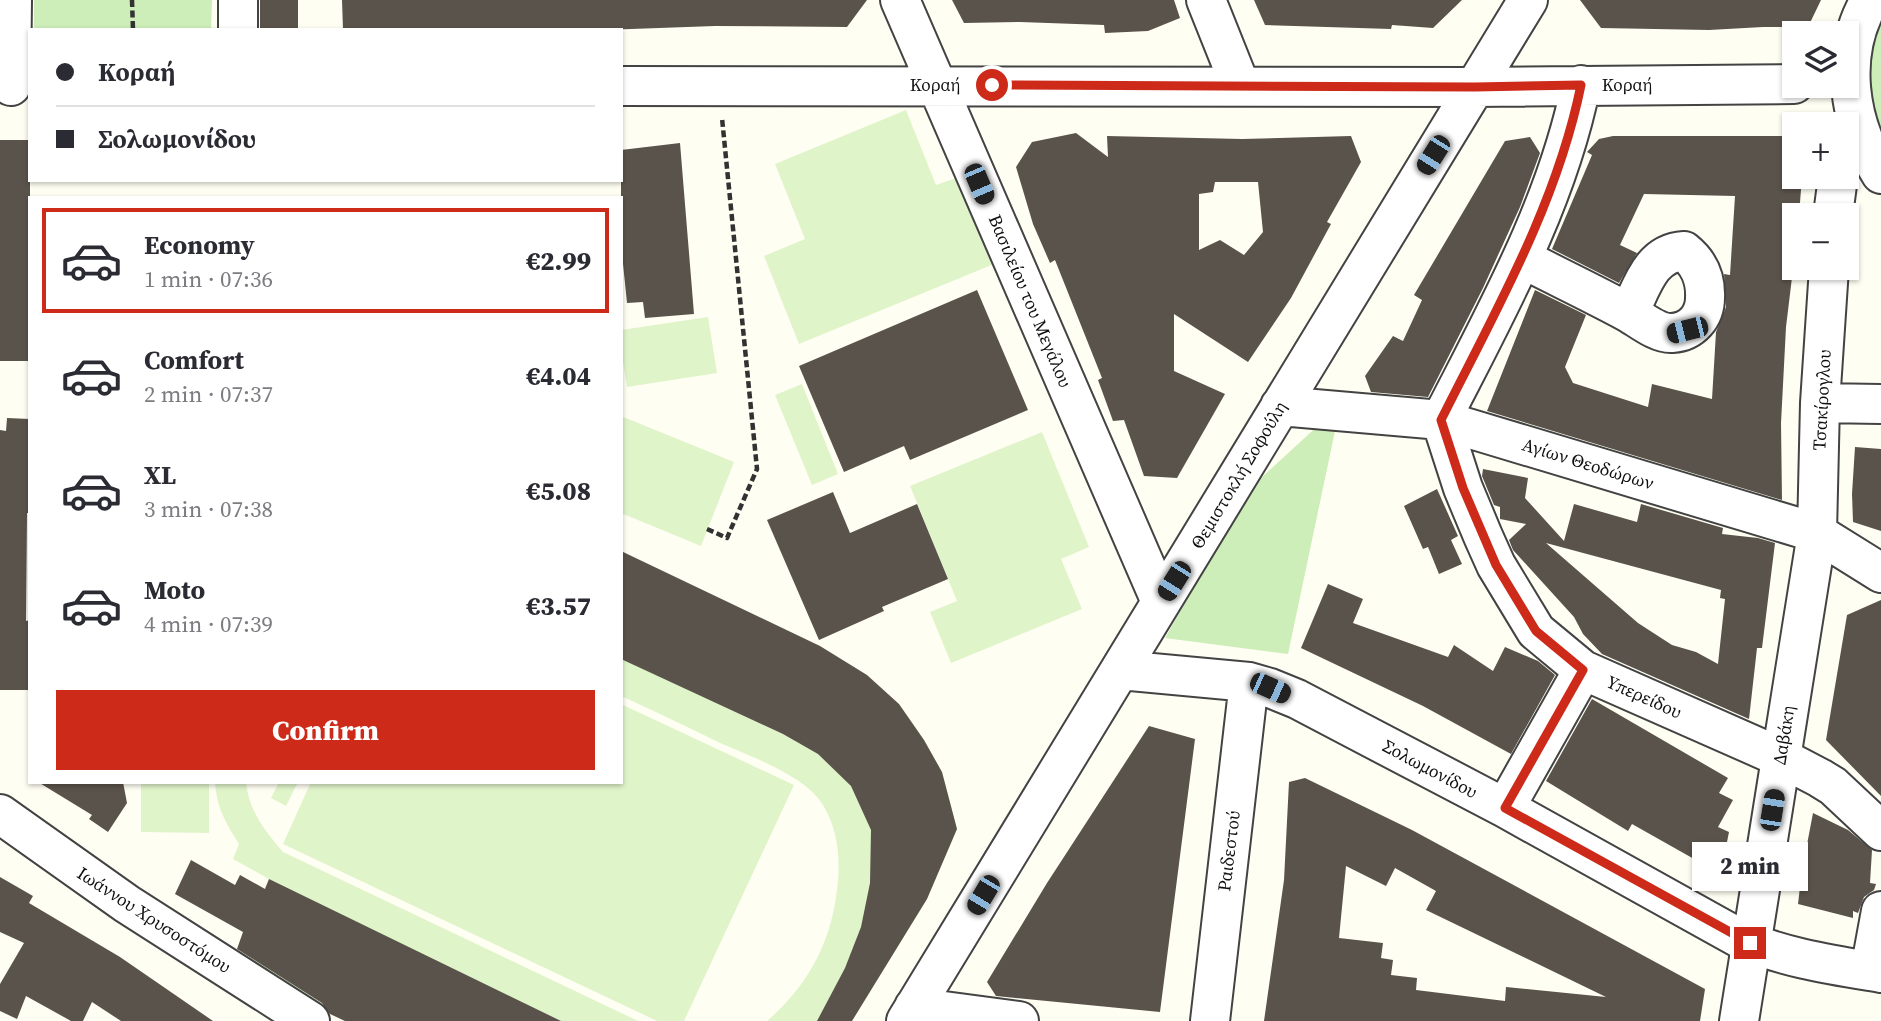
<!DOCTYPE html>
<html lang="en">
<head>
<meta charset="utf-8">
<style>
	:root { --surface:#fff; --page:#f7f7f7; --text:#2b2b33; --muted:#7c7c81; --line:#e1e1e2; --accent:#cd2a1a }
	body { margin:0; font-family:"Source Serif 4",serif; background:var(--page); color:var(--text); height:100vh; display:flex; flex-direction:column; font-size:26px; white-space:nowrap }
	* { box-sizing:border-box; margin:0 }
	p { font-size:23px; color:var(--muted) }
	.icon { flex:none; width:38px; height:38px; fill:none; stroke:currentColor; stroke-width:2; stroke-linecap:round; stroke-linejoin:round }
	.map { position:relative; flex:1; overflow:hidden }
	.sheet { position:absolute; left:28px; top:196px; width:595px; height:588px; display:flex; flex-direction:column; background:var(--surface); border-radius:0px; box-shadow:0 2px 5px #0004 }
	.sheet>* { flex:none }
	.guide { position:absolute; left:28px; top:28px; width:595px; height:154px; border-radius:0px; box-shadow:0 2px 5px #0004; display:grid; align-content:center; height:154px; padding:0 28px; background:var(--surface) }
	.controls { position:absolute; left:1782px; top:21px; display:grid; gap:14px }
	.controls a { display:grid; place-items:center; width:77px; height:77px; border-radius:0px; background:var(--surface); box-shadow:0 2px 5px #0004; font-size:35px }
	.end { position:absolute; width:32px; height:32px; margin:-16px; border:9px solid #cd2a1a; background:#fff; box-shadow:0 0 0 4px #fff }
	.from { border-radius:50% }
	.bubble { position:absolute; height:49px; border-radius:0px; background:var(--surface); box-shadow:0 2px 5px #0004; font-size:23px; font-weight:800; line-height:49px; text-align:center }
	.car { position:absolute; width:21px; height:42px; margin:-21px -10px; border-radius:9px; box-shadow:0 0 5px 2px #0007; background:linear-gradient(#222 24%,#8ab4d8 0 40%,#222 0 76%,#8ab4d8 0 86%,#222 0) }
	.guide b { display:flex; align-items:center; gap:24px; height:66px; font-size:26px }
	.guide b+b { border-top:2px solid var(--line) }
	.guide i { width:18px; height:18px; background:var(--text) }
	ul { padding:12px 0 0; list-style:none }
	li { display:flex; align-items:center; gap:21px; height:105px; margin:0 14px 10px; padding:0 14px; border:4px solid transparent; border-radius:0px }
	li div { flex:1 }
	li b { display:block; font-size:26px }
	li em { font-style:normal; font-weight:800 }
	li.on { border-color:var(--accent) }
	li>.icon { width:63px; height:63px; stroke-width:1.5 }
	.primary-button { display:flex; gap:14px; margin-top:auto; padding:14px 28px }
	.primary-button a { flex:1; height:80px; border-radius:0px; background:var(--accent); color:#fff; font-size:28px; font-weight:800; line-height:80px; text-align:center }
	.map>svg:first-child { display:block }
	.green { fill:#cdeeb8 }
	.pitch { fill:#e0f4ca }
	.building { fill:#5a534b; fill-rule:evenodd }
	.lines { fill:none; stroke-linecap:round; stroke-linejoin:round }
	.minor-casing { stroke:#434343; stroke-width:42 }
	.path { stroke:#323232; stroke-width:4.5; stroke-dasharray:7 3.5; stroke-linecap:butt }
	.minor { stroke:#fff; stroke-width:38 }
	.route { stroke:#cd2a1a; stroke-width:9 }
	.labels { text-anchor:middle; stroke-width:7; stroke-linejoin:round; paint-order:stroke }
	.street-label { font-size:18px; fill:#101010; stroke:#fff }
</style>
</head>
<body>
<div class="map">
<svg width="1881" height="1021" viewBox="0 0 1881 1021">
	<rect width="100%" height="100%" fill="#fffef3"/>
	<path class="green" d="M34,0H212L211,30H34Z
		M1881,2V156L1862,105L1877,9Z
		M1322,422L1335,431L1288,654L1165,638L1250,488Z"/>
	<path class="pitch" d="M906,110L936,185L959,177L994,264L799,344L764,256L805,239L775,164Z
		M708,317L717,373L627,387L621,350V330Z
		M802,384L838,474L812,485L775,395Z
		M621,416L734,462L701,546L621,513Z
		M1042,432L1089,547L1061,559L1082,609L951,663L930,612L957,601L910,486Z
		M621,551L899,704L924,740L942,772L957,829L927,899L852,1021H767C803,990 827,951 835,903C841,870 841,835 823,805C805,775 749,756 718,742C686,726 654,711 621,696Z
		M621,704L794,785L684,1021H657L283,844L311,782H621Z
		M141,782H209V833L141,832Z
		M215,782H246C249,811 265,831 283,852L638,1021H345L331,1014L235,955L243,932L269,879L233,859L239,844C226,824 216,806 215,782Z
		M279,782H298L286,806L271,798Z"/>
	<path class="building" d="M260,0H298V30H260Z
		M342,0H867L847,27L715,26L603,30H343Z
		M952,0H1174L1180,18L1148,31L1105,33L1104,25L1020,22L964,23Z
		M1254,0H1462L1433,28L1392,25L1391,29L1265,25Z
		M1580,0H1821L1808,27H1763L1709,30L1601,28Z
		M1076,133L1108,157L1107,136L1242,139L1351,136L1361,162L1327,222L1331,224L1291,298L1248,362L1174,314V371L1225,394L1177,478L1144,476L1124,420L1113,421L1098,380L1102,378L1055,260L1050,263L1033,224L1016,167L1032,142ZM1215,182H1258L1263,232L1244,255L1220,240L1199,250V194L1213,192Z
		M1613,136H1794V177H1802L1799,215H1794V261L1786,327L1781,423L1782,500L1487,411L1535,290L1586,315L1565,367L1573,383L1648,407L1652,384L1712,399L1716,332L1726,307L1724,274L1730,275L1735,196L1644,194L1620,245L1637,253L1619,283L1552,249L1592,155L1587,152L1599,139Z
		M1530,137L1540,153L1520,207L1483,288L1428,397L1371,392L1365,376L1393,336L1403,341L1422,300L1414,295L1505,141Z
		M0,140H30V361H0Z
		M680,143L694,314L645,318L643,302L627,303L621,244V150Z
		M977,290L1028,410L910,460L904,446L844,472L799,366Z
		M7,418L30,419V513H27L26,621L30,620V690H0V430L6,431Z
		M1855,447L1881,449V531L1853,522L1852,494Z
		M1483,469L1528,478L1525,498L1564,541L1574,504L1637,522L1641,504L1723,528L1722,534L1758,538L1775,543L1762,648H1757L1749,719L1602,654L1583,634L1574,617L1513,550L1509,540L1526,524L1500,519V507L1494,505L1482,476ZM1546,543L1721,590L1720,598L1725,599L1718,664L1696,652L1672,645L1638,623Z
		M1437,489L1458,536L1451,540L1462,564L1439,574L1428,547L1423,549L1404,506Z
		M833,492L850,533L917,504L948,579L882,607L884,611L819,640L767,520Z
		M621,551L820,646L867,675L899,704L924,740L942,772L957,829L927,899L852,1021H817L845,968L861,927L870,883L871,830L851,786L818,754L783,734L621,659Z
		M1328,584L1363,599L1353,623L1448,657L1454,645L1493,671L1505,647L1538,661L1555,675L1511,754L1423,706L1301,648Z
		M1881,600V796L1826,740L1847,615Z
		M1592,699L1728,778L1719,793L1733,800L1718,827L1729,832L1723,862L1710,868L1632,824L1628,831L1546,781Z
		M1149,726L1195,739L1160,1012L996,996L987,982L1047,883Z
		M1305,778L1412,830L1705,989L1700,1021H1264L1284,880L1289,782ZM1346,866L1386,886L1395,868L1436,891L1426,910L1606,997L1506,987L1505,1001L1416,990L1417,978L1391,975L1393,960L1381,958L1383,943L1339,938Z
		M38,782H123L127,803L108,832L89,819L92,815Z
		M1813,813L1848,830L1872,850L1870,883L1876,884L1874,890L1864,897L1858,913L1853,911V918L1798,904L1801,878L1794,875L1797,853L1805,855Z
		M191,860L235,885L240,875L265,889L269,879L561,1021H345L330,1014L322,1003L237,949L243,932L175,894Z
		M0,877L33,896L29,903L120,957L213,1021H121L92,1002L83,1021H71L26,996L17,1019L0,1011V984L24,943L0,932Z"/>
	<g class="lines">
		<defs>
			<path id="minor" d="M900,0L1161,602
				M1206,0L1240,85
				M1870,0C1838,55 1848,122 1881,174
				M238,30V0
				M1581,85C1557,204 1496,312 1441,420L1463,488L1483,536L1496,565L1536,631L1583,670L1780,757L1820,778L1833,786L1881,831
				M11,86L12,0
				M621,86L1475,87L1794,84
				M1833,215L1838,177
				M1523,259C1558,277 1594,294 1629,313C1641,320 1658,334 1672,333C1692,332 1705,316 1705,298C1706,278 1699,263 1684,251C1650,253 1642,287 1629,313
				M1820,403L1881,404
				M1280,406L1441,420L1817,533L1881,573
				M1120,670L1249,682L1270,688L1297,699L1505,808L1739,938C1784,958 1833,965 1881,973
				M1505,808L1583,670
				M0,814L127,904L310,1021
				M1870,971L1881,911
				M914,1007L1019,1021
				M906,1021L1528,0
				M1210,1021L1249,682
				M1739,1021L1817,533L1820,403L1829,268"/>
		</defs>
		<use href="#minor" class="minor-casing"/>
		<path class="path" d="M132,0L133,30
			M707,529L727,538L757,469L722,118"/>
		<use href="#minor" class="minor"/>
	</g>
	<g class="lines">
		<path class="route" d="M992,85L1475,87L1581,85C1557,204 1495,312 1441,420L1463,488L1496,565L1536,631L1583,670L1505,808L1750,943"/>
	</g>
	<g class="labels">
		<g class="street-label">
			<text x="935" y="91">Κοραή</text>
			<text x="1627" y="91">Κοραή</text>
			<text transform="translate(1030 301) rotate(67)" y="6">Βασιλείου του Μεγάλου</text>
			<text transform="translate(1822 400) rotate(-87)" y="6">Τσακίρογλου</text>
			<text transform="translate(1588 464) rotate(17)" y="6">Αγίων Θεοδώρων</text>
			<text transform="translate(1239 475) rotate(-59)" y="6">Θεμιστοκλή Σοφούλη</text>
			<text transform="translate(1644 697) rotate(24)" y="6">Υπερείδου</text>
			<text transform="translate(1784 735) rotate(-81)" y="6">Δαβάκη</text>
			<text transform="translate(1430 769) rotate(28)" y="6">Σολωμονίδου</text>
			<text transform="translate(1229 851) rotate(-83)" y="6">Ραιδεστού</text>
			<text transform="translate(154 920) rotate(33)" y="6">Ιωάννου Χρυσοστόμου</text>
		</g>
	</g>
</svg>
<div class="controls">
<a><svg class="icon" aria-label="layers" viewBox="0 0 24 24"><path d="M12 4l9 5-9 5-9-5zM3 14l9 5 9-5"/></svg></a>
<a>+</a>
<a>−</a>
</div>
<i class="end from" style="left:992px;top:85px"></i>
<i class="end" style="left:1750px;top:943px"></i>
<div class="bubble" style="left:1692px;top:842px;width:116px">2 min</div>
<i class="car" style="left:1433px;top:155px;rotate:212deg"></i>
<i class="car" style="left:979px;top:184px;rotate:157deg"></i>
<i class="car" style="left:1687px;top:330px;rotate:256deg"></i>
<i class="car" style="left:1174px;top:581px;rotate:212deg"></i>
<i class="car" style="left:1270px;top:688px;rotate:114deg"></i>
<i class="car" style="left:1772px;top:810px;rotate:9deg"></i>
<i class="car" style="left:983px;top:895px;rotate:211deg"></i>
<div class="guide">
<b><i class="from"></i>Κοραή</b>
<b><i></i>Σολωμονίδου</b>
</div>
<section class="sheet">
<ul>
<li class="on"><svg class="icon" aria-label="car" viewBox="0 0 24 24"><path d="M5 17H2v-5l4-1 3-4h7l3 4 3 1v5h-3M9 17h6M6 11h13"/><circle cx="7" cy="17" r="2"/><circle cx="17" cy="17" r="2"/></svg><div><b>Economy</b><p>1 min · 07:36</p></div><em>€2.99</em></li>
<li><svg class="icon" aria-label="car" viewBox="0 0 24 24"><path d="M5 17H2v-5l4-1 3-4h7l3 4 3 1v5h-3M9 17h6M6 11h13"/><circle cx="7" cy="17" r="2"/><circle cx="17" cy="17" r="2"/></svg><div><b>Comfort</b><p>2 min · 07:37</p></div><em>€4.04</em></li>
<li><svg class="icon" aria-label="car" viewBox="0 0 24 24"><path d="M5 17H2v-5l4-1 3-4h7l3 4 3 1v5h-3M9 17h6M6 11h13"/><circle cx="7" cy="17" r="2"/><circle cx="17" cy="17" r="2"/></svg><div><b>XL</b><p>3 min · 07:38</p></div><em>€5.08</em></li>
<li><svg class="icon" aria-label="car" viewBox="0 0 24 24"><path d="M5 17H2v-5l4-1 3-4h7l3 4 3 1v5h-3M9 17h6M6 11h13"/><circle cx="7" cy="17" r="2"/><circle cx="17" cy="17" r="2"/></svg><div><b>Moto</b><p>4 min · 07:39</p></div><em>€3.57</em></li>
</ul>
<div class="primary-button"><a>Confirm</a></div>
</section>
</div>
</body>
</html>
